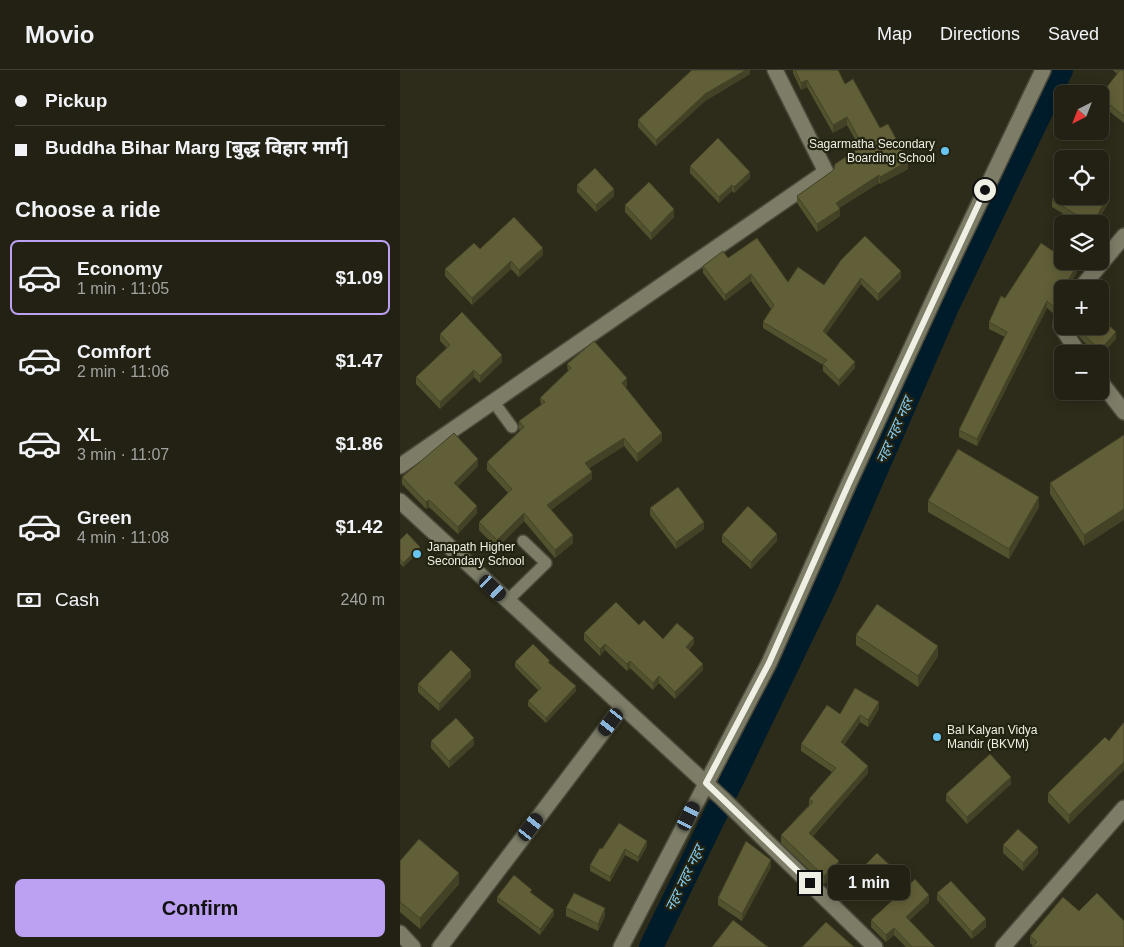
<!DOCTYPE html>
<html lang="en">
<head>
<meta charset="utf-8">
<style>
	:root { --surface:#222114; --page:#2a291d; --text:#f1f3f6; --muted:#a2a3a0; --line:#3f3e34; --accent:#bca0f2 }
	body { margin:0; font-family:Arial,"Noto Sans Devanagari",sans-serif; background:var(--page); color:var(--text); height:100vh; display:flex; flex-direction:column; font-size:19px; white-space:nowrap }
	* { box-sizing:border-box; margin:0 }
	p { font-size:16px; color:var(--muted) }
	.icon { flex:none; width:28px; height:28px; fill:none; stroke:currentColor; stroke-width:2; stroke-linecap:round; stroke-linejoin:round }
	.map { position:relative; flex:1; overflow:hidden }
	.side { display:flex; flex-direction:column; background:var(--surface); width:400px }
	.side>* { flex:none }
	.guide { display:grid; align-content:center; height:110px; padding:0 15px; background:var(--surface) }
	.needle { width:32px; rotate:222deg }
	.fabs { position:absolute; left:654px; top:15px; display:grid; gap:10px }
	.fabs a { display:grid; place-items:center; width:55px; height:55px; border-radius:8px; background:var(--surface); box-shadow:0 2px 12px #0003,0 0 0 1px var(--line); font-size:25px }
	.end { position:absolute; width:22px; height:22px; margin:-11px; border:6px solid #f0efe4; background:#111; box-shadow:0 0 0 2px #111 }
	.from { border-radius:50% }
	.bubble { position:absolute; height:35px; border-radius:8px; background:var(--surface); box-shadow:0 2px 12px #0003,0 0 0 1px var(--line); font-size:16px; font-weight:600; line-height:35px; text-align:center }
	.car { position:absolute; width:15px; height:30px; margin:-15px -8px; border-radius:6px; box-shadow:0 0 4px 1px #0007; background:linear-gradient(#222 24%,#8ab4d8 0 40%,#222 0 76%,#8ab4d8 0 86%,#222 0) }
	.guide b { display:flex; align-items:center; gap:18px; height:48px; font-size:19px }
	.guide b+b { border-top:1px solid var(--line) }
	.guide i { width:12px; height:12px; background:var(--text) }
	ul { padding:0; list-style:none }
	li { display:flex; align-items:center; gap:15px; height:75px; margin:0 10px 8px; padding:0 5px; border:2px solid transparent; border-radius:8px }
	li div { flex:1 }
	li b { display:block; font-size:19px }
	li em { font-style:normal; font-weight:600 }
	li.active { border-color:var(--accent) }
	li>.icon { width:45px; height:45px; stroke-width:1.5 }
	h2 { padding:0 15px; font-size:22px; line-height:60px }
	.pay { display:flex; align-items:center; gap:12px; height:55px; padding:0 15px; font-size:19px }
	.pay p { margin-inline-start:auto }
	.cta { display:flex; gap:10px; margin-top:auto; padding:10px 15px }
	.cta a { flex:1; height:58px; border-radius:8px; background:var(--accent); color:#111; font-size:20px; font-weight:600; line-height:58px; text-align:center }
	header { display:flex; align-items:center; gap:30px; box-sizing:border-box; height:70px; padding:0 25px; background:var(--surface); border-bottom:1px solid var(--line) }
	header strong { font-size:24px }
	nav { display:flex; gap:28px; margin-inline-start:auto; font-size:18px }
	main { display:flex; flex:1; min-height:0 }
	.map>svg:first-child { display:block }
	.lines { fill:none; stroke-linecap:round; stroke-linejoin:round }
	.canal { stroke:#001c2a; stroke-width:24 }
	.service-casing { stroke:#4a493a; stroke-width:14 }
	.minor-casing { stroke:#4a493a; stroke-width:18 }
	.tertiary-casing { stroke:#4a493a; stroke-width:18 }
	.service { stroke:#7c7c67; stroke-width:11 }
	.minor { stroke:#7c7c67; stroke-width:15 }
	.tertiary { stroke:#7c7c67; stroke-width:15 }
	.wall { fill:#53522f }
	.shaded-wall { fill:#444226 }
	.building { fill:#615f37; stroke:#444226 }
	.route { stroke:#f0efe4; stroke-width:6 }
	.poi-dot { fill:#68c4f0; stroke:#232311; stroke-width:2 }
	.labels { text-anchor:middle; stroke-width:4.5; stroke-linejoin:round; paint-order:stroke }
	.poi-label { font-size:12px; fill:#f0efe4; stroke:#232311; text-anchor:start }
	.water-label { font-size:14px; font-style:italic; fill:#83cbef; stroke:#232311 }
</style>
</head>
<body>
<header>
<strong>Movio</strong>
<nav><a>Map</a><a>Directions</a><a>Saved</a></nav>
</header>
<main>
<section class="side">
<div class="guide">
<b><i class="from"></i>Pickup</b>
<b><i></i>Buddha Bihar Marg [बुद्ध विहार मार्ग]</b>
</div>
<h2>Choose a ride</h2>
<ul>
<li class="active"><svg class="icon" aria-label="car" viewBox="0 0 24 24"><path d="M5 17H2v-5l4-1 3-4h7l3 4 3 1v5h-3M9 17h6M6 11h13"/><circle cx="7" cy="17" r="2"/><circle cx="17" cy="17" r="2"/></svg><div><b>Economy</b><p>1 min · 11:05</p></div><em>$1.09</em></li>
<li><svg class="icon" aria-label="car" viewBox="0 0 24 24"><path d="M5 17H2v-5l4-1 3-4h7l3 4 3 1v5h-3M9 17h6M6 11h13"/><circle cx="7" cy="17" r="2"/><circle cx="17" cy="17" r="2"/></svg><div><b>Comfort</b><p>2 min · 11:06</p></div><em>$1.47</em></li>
<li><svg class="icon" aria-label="car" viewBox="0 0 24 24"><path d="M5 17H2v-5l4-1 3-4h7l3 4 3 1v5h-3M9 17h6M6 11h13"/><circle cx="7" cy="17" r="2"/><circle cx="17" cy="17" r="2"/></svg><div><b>XL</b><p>3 min · 11:07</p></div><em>$1.86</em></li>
<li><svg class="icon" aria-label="car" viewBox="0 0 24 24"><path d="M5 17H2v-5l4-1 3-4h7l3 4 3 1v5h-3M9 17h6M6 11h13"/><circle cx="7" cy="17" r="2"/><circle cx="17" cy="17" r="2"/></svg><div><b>Green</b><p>4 min · 11:08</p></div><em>$1.42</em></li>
</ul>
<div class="pay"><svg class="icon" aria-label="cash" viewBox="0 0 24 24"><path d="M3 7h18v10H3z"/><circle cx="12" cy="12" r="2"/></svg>Cash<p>240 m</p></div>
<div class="cta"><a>Confirm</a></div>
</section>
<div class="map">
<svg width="724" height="877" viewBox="0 0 724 877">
	<rect width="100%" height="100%" fill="#2d2c1a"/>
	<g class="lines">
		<path class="canal" d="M327,720L426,515L547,237L661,0
			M251,877L318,739"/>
		<defs>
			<path id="service" d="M93,331L112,357
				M107,531L146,493L123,471"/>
			<path id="minor" d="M680,219L724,166
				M662,248L661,256L679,284
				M700,311L724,342
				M0,396L426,102L375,0
				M0,431L324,730L475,877
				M0,863L13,877
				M40,877L222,637
				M603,877L724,738"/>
			<path id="tertiary" d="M221,877L369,593L449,413L544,207L643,0"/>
		</defs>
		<use href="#service" class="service-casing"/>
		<use href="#minor" class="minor-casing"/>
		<use href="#tertiary" class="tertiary-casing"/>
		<use href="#service" class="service"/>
		<use href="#minor" class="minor"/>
		<use href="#tertiary" class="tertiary"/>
	</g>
	<path class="wall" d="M290,0H350V4L305,31L256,76L238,57V50L291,1Z
		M393,0H438L445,14L480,58L508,99L480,114L479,113L439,138L440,146L417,162L397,133V126L431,102L460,78L447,55L433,63L407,17L401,20L393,3Z
		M713,0H724V53L700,34V26L717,4Z
		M290,96L350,108L334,123L332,121L319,133L290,103Z
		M177,115L214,126L196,142L177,122Z
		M652,130H710L696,154H680L652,137Z
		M225,135L274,147L251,170L225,142Z
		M143,185L119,207L111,199L72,235L45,206V199Z
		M328,188L388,212L424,215L441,190L501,208L478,231L461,214L426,264L455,298L439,316L423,301V295L363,258V252L371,239L351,211L325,231L303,203V196Z
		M677,203L662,219V239H659L654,244L647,238L577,376L559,367V360L605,267L589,259V252L605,228Z
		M672,256H700L716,269L700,284H696L681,269Z
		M40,264L102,292L80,313L74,307L40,339L16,314V307L47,278L40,271Z
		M167,294L227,316L225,317L262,371L237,392L224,376L189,398L192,409L151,440L173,473L155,488L124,451L97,478L79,460V452L108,423L87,400V392L120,361L119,359V351L141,335L140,328L168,302Z
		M724,365L684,476L650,424V413Z
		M78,396L57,417L77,443L58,464L29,437L26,439L2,414V407Z
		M528,431L639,437L609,489L528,442Z
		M250,438L304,459L276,479L250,445Z
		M322,465L377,471L351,499L322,472Z
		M0,470L20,481L3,497L0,493Z
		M239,555L263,569L294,574L289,580L303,600L275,629L259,613L253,620L230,598L227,601L205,580L200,586L184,570V563Z
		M456,565L538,586L518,617L456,575Z
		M115,592L150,594L176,621L146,653L128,636V631L138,620L115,597Z
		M71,607L39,641L18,622V614Z
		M479,639L468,657L460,652L444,675L468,703L413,766L439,798L424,814L381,773V765L409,735V729L432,702L401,681V674L440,644Z
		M31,671L74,675L49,698L31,678Z
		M709,671L669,754L648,732V723Z
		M611,714L567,754L546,731V724Z
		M603,775L638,784L623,801L603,783Z
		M247,776L238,792L225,785L210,812L190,801V795L202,779Z
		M0,791L59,814L20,859L0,842Z
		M464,796L529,832L509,850L535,877H506L494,865L486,872L471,857V850L493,830L464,803Z
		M371,797L342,851L318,835V828Z
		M537,823L586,857L572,869L537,830Z
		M97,827L154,845L140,865L97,832Z
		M166,838L205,846L198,861L166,846Z
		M679,841L633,876L630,873V866Z"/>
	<path class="shaded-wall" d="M346,0H350V4L305,31L256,76V70L305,24Z
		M407,10V17L401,20V13Z
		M447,47V55L433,63V55Z
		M508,91V99L480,114V107Z
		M350,102V108L334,123V117Z
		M479,105V113L436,140V133Z
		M332,115V121L319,133V127Z
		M214,119V126L196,142V135Z
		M710,123V130L696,154H692Z
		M274,139V147L251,170V163Z
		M440,139V146L417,162V154Z
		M143,178V185L119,207V200Z
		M111,191V199L72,235V228Z
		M677,196V203L667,219L665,215Z
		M501,201V208L478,231V224Z
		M351,204V211L325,231V225Z
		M461,208V214L423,268V261Z
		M647,231V238L577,376V369Z
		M659,232V239L654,244V237Z
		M716,262V269L700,287V280Z
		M102,285V292L80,313V306Z
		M455,292V298L439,316V310Z
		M74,300V307L40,339V332Z
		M227,308V316L222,320V313Z
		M262,363V371L237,392V384Z
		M224,368V376L185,401V393Z
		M78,389V396L54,420V413Z
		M192,402V409L147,443V435Z
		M639,427V437L609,489V479Z
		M29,430V437L26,439V432Z
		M77,436V443L58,464V457Z
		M724,439V450L684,476V465Z
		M124,443V451L97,478V470Z
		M304,452V459L276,479V472Z
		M377,464V471L351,499V492Z
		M173,465V473L155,488V480Z
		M20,477V481L3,497V493Z
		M294,568V574L286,584V577Z
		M205,574V580L200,586V579Z
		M538,576V586L518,617V606Z
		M230,591V598L227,601V594Z
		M303,594V600L275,629V622Z
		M71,600V607L39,641V634Z
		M259,606V613L253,620V613Z
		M176,616V621L146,653V648Z
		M479,632V639L468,657V650Z
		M460,645V652L441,679V672Z
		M74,668V675L49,698V691Z
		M724,692V700L669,754V745Z
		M468,696V703L409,770V763Z
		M611,707V714L567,754V747Z
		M247,771V776L238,792V787Z
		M638,777V784L623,801V793Z
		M225,779V785L210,812V807Z
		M371,790V797L342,851V844Z
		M439,791V798L424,814V806Z
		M59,803V814L20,859V848Z
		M529,825V832L506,854V847Z
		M205,838V846L198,861V854Z
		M154,840V845L140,865V859Z
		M586,849V857L572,869V862Z
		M494,858V865L486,872V865Z"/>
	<path class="building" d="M292,0H346L305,24L256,70L238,50Z
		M395,0H438L445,14L453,9L480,58L488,54L508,91L480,107L479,105L436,133L440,139L417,154L397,126L431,102L434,99L435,94L463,76L447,47L433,55L407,10L401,13Z
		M720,0H724V46L700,27V26Z
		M318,68L350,102L334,117L332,115L319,127L290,96Z
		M195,98L214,119L196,135L177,115Z
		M249,112L274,139L251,163L225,135Z
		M662,112V126H700V117L710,123L692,154L652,130Z
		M114,147L143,178L119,200L111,191L72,228L45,199L74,173L80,179Z
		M465,166L501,201L478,224L461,208L423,261L455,292L439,310L423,294L427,290L363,252L374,235L351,204L325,225L303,196L323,181L328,188L357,168L388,212L398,197L424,215L441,190Z
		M641,173L662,187V191H669L677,196L665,215L669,219H662V232H659L654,237L647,231L577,369L559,360L607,262L589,252L601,226L605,228Z
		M62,242L102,285L80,306L74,300L40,332L16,307L50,275L40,264Z
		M700,247L716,262L700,280L681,262L677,256H700Z
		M194,271L227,308L222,313L262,363L237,384L224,368L185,393L192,402L147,435L173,465L155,480L124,443L97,470L79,452L112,419L87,392L124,357L119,351L145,332L140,328L171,298L167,294Z
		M54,363L78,389L54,413L77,436L58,457L29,430L26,432L2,407Z
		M724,365V439L684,465L650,413Z
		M558,379L639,427L609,479L528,431Z
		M278,417L304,452L276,472L250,438Z
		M348,436L377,464L351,492L322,465Z
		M7,463L20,477L3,493L0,489V470Z
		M216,532L239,555L244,550L263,569L277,553L294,568L286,577L303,594L275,622L259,606L253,613L230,591L227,594L205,574L200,579L184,563Z
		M477,534L538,576L518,606L456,565Z
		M133,574L150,591L148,592L176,616L146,648L128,631L141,618L115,592Z
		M51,580L71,600L39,634L18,614Z
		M455,618L479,632L468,650L460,645L441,672L468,696L409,763L439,791L424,806L381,765L413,732L409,729L436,698L401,674L427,635L440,644Z
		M56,648L74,668L49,691L31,671Z
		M724,652V692L669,745L648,723L705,667L709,671Z
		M590,684L611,707L567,747L546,724Z
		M219,753L247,771L238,787L225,779L210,807L190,795L200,778L202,779Z
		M618,759L638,777L623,793L603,775Z
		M19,769L59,803L20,848L0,832V791Z
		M346,771L371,790L342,844L318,828Z
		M477,783L510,814L515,809L529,825L506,847L535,877H512L494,858L486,865L471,850L496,827L464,796Z
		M114,805L132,820L130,822L154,840L140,859L97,827Z
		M551,811L586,849L572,862L537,823Z
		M174,823L205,838L198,854L166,838Z
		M697,823L724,851V877H632L637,872L630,866L663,827L679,841Z
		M333,850L368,877H312Z
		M426,852L454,877H402Z"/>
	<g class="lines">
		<path class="route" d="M410,813L306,713L369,593L449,413L585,120"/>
	</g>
	<g class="poi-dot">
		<circle cx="545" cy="81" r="5"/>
		<circle cx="17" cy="484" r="5"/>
		<circle cx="537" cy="667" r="5"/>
	</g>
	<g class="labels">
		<g class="poi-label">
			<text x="535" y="78" text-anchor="end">Sagarmatha Secondary<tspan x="535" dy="14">Boarding School</tspan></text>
			<text x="27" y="481">Janapath Higher<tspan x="27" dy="14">Secondary School</tspan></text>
			<text x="547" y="664">Bal Kalyan Vidya<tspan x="547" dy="14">Mandir (BKVM)</tspan></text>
		</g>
		<g class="water-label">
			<text transform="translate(494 360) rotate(-66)" y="5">नहर नहर नहर</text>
			<text transform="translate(284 808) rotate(-64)" y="5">नहर नहर नहर</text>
		</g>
	</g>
</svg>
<div class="fabs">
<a><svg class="needle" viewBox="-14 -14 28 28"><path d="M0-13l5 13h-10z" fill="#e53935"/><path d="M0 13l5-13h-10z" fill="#a2a3a0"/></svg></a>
<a><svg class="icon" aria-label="locate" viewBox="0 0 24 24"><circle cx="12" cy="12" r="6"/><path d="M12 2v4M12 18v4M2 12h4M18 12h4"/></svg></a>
<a><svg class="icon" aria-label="layers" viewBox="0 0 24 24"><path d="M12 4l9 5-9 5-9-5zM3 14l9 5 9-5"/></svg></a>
<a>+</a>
<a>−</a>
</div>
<i class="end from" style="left:585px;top:120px"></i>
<i class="end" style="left:410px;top:813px"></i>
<div class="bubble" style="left:428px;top:795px;width:82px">1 min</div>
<i class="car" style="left:93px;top:518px;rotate:133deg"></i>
<i class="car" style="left:211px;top:652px;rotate:217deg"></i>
<i class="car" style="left:289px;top:746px;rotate:27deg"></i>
<i class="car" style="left:131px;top:757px;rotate:37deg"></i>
</div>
</main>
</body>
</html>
